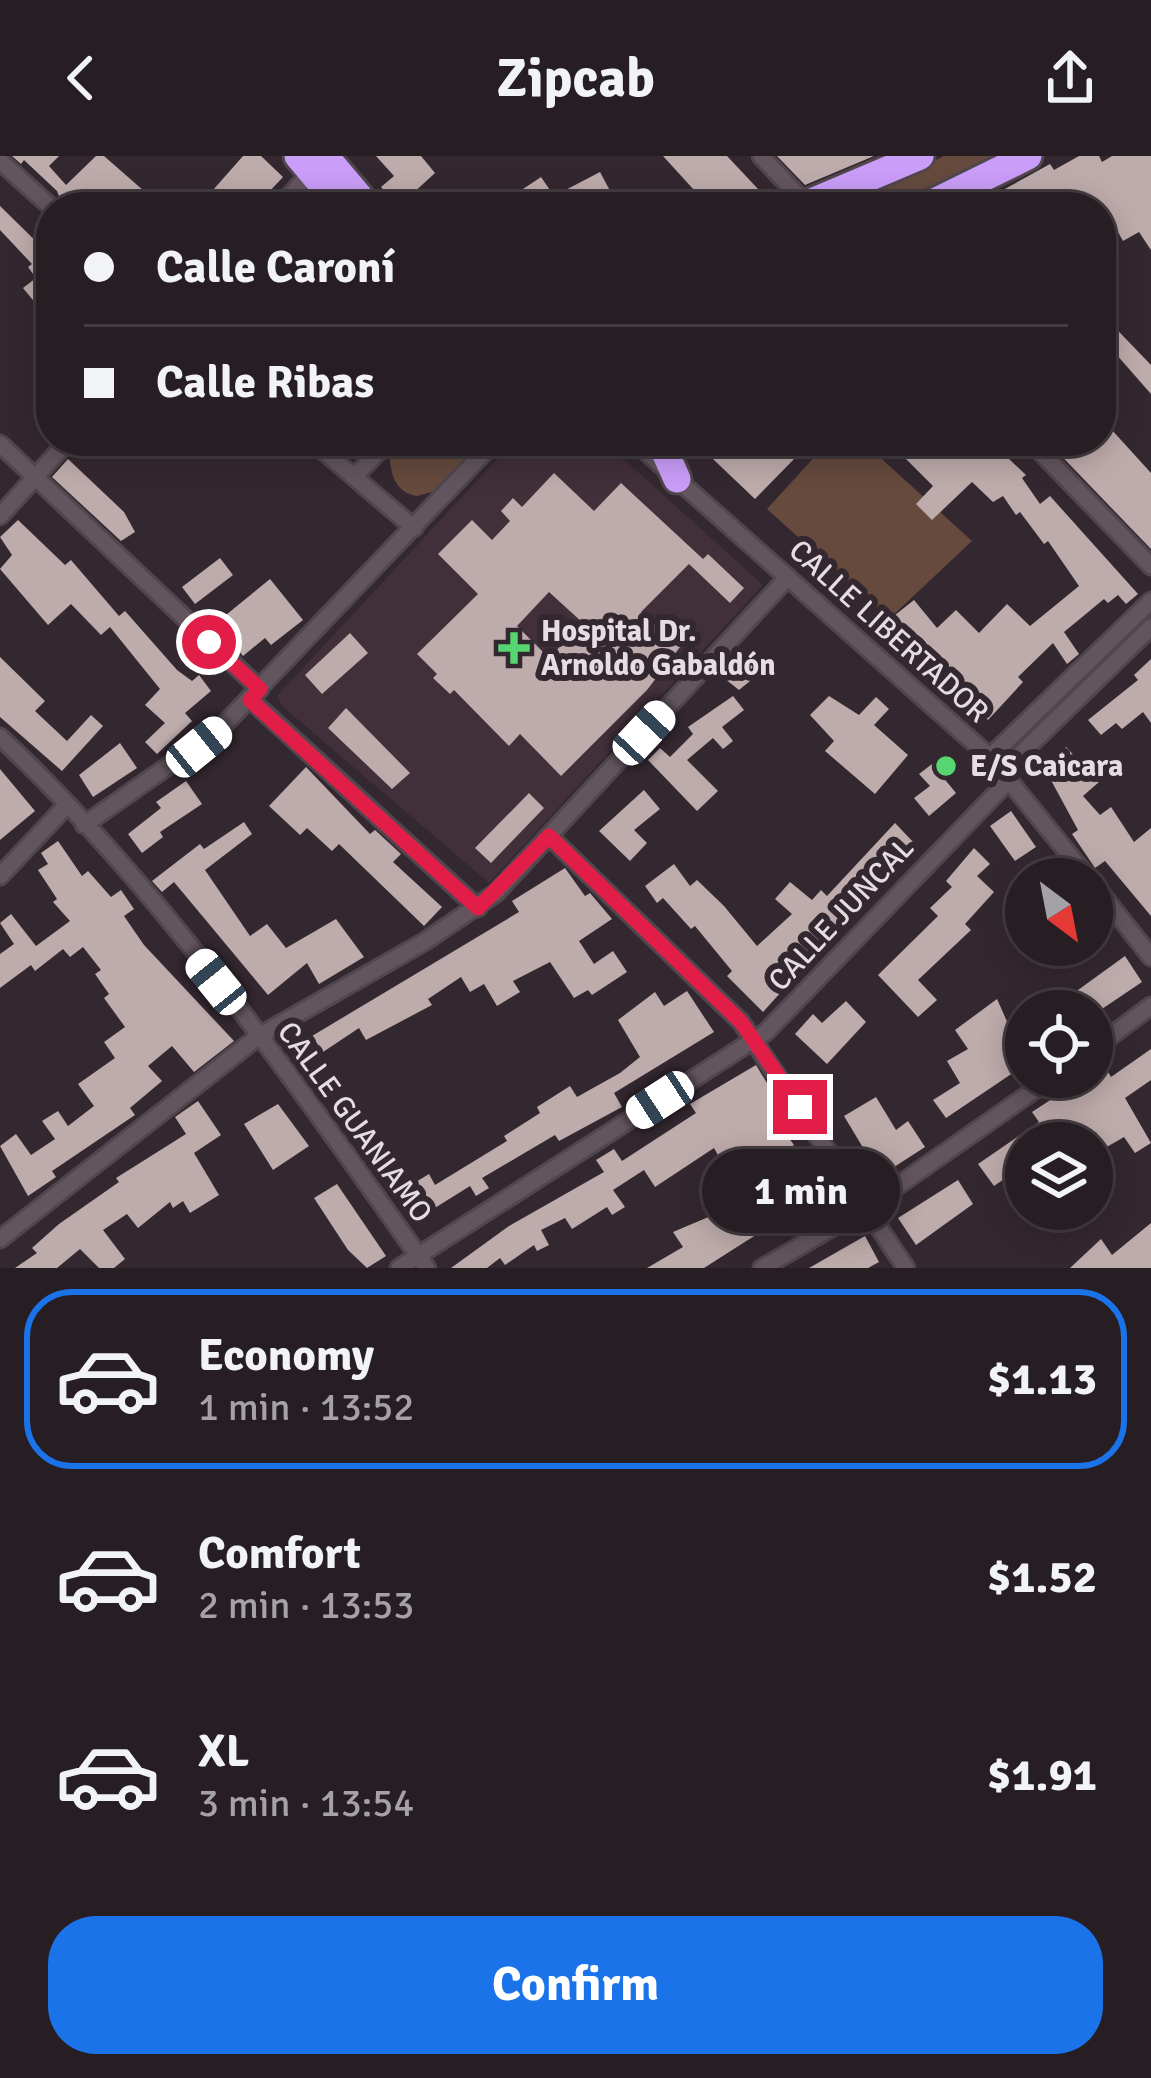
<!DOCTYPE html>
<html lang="en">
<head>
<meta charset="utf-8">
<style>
	:root { --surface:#271e24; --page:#332b31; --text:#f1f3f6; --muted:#a4a2a6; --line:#433c41; --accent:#1a73e8 }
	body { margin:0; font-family:Signika,sans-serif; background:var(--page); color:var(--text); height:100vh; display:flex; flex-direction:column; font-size:45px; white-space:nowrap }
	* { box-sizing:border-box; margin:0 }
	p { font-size:39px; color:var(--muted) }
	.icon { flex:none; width:66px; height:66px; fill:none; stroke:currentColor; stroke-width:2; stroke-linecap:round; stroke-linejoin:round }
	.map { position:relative; height:1112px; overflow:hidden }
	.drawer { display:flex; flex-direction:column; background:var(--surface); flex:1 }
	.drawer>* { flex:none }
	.banner { position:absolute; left:36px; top:36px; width:1080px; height:264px; border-radius:48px; box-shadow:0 6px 30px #0003,0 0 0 3px var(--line); display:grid; align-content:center; height:264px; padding:0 48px; background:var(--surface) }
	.needle { width:78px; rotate:148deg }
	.tools { position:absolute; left:1005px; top:702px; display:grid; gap:24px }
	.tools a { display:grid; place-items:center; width:108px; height:108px; border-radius:50%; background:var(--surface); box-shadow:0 6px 30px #0003,0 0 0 3px var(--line); font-size:60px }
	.end { position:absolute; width:54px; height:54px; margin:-27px; border:15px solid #e11d48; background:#fff; box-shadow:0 0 0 6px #fff }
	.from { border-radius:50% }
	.bubble { position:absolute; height:84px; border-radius:42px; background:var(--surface); box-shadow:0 6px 30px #0003,0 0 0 3px var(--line); font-size:39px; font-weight:800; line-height:84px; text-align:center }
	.car { position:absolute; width:36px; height:72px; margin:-36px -18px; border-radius:15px; box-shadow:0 0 9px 3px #0007; background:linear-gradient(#fff 24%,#345 0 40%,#fff 0 76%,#345 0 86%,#fff 0) }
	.banner b { display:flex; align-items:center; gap:42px; height:114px; font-size:45px }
	.banner b+b { border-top:3px solid var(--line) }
	.banner i { width:30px; height:30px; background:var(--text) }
	ul { padding:21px 0 0; list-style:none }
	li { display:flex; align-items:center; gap:36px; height:180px; margin:0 24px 18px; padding:0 24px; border:6px solid transparent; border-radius:48px }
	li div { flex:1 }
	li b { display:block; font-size:45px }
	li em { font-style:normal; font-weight:800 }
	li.current { border-color:var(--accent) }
	li>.icon { width:108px; height:108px; stroke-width:1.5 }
	.cta { display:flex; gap:24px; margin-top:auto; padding:24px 48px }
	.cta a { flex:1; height:138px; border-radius:48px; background:var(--accent); color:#fff; font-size:48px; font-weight:800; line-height:138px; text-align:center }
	header { display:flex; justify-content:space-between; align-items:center; height:156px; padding:0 48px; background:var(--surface); font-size:54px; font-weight:800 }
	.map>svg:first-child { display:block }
	.built { fill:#412f3a }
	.park { fill:#654a3d }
	.building { fill:#beabac; fill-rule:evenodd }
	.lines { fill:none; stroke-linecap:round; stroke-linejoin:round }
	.street-casing { stroke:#50464d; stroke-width:21 }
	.highway-casing { stroke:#50464d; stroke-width:33 }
	.street { stroke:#63555e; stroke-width:15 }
	.highway { stroke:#ca9df8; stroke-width:27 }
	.route { stroke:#e11d48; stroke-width:15 }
	.poi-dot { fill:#57d570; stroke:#342830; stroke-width:4.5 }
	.labels { text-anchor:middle; stroke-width:12; stroke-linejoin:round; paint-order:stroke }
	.poi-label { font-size:30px; font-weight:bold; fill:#e5dde2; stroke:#342830; text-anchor:start }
	.street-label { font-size:30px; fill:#e5dde2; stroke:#342830 }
</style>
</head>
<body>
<header><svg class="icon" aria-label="back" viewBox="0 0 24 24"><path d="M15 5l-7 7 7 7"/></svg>Zipcab<svg class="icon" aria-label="share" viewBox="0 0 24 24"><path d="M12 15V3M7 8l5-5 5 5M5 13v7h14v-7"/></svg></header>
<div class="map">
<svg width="1151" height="1112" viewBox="0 0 1151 1112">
	<rect width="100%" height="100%" fill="#342830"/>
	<path class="built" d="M514,285H593L600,292L606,287L763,429L489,727L282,550L277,540Z"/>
	<path class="park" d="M944,0H1012L906,51L848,47Z
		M402,285H482L435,335L417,340C397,337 391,321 390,302Z
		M829,285H862L972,385L889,463L767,353Z"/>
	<path class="building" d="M12,0H59L49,10L66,29L96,0H104L144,35L128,51H63L57,35L24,4L21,8Z
		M243,0H261L283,21L255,51H198Z
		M376,0H421L435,17L398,51L381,31L394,20Z
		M663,0H727L759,34L740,51H664L694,34Z
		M777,0H874L805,29Z
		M1079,0H1099L1102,6L1112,0H1151V94L1139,76L1123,85L1104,51H972L1050,8L1054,14Z
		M600,16L615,44L633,33L644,51H600L594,40L572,51H534L541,47L538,41L522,51H496L541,21L554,40Z
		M0,50L51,100V141L37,149L23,132L36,122L28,111L32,108L0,74Z
		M1101,157L1151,209V238L1101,181Z
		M1101,262L1151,317V393L1047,285H1101Z
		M694,285H780L797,300L755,343Z
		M915,285H990L1026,319L1022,322L1040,348L1050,340L1138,438L1126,448L1118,439L1108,447L1104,443L1064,476L1079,498L1067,508L1053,487L1018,521L1023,526L988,564L885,467L914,444L937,472L956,454L979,477L1007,448L1030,470L1079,430L1048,385L1044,388L1020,356L1016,359L1003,340L993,346L972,326L932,364L916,348L933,330L901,298Z
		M68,303L124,356L135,376L121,385L52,321Z
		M554,317L594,355L621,327L703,403L708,398L744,432L730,447L689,408L641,456L680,491L647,534L561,620L520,578L509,590L454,534L450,538L433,522L437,518L417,498L478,438L438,398L472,364L492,384L510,365L501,355L513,342L522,351ZM549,436L583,467L549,502L517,470Z
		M18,364L65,409L71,404L119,460L125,455L177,514L192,525L199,519L211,535L185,557L192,565L157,598L145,586L165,567L145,549L160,533L110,471L101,479L71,448L48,469L0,413L12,399L0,381Z
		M220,402L233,419L195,448L182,431Z
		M270,423L303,464L271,489L265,482L243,500L216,467Z
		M350,477L368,497L322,538L305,519Z
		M737,497L761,516L739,534L720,519Z
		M0,501L45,545L35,555L67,585L91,559L103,570L62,615L0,561Z
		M1151,503V567L1143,556L1122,573L1116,567L1101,579L1088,564L1138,524L1134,519Z
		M733,540L744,554L722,571L733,585L723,593L713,582L687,604L718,635L697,655L648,604L660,592L670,601L693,578L688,571Z
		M829,540L859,559L876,541L889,553L874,569L908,599L875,638L825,595L834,585L810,559Z
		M346,552L410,617L392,633L328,572Z
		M120,587L137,612L93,641L79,619Z
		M1066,591L1099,626L1083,640L1100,659L1111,651L1134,686L1151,672V760L1105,705L1095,712L1072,678L1078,674L1046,615Z
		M932,608L956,637L929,660L914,642L930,630L919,618Z
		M306,611L370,678L375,674L401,698L393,706L442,751L424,770L339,688L332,695L307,672L300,679L269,650Z
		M0,613L35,655L0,684Z
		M186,625L202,648L160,676L163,681L142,697L128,678L161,652L156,646Z
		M644,634L660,653L634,674L647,687L630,705L599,675Z
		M529,637L544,652L491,707L475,692Z
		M1011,655L1036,691L1015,705L990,670Z
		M244,666L252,678L205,714L250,780L267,768L286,792L336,763L364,801L319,828L307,807L268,839L174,726L162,736L152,725L200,688L204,693Z
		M895,667L915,688L763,856L727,820L732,815L695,770L691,773L663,742L657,747L645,730L674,708L690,730L697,724L724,750L757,790L792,758L775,743L790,726L812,744L821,734L827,740Z
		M58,685L82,720L88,715L111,741L121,734L134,753L124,760L144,789L234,885L194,916L172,890L148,910L162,925L130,952L135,959L52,1015L56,1021L28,1040L0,990L16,978L31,999L55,983L42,965L58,955L68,970L94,950L78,928L115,902L104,886L125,871L104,842L109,838L95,818L101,814L83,791L70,801L63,793L35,815L31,809L0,832V798L14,788L0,767L11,758L36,790L70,765L53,746L57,743L38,714L48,708L41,697Z
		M974,692L990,708L977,720L994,736L965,768L971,774L918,824L937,844L918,861L878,819L938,760L930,752L952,731L946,725Z
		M565,712L585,740L590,737L612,763L579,785L594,808L613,795L627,816L592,839L588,834L574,842L550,806L513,825L520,836L497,850L484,828L470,836L461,821L428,843L432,849L366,884L359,872L323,896L312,880L519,756L512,745Z
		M1125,800L1142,826L1099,855H1049Z
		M687,835L714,876L614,937L622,951L559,985L555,979L482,1022L489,1032L476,1040L470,1030L414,1065L404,1048L416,1042L409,1030L429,1018L435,1029L507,985L504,980L540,957L537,951L570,930L577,941L620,917L640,901L618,864L655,836L664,850Z
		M997,843L1026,908L946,962L933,944L960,927L947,905L968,893L955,874Z
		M846,845L866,866L827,908L795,878L813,858L822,867Z
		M1151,893V924L1125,942L1151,987L1135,997L1124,981L1105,992L1096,976L1080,987H1026V1008L994,1030L978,1008L1039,966L1032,956L1061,937L1065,944L1108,916L1111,921Z
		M756,909L795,973L786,978L794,989L787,994L809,1025L826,1015L835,1030L791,1058L795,1065L774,1077L770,1070L704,1112H647L683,1091L673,1076L725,1054L711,1029L727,1019L744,1048L788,1022L768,992L728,1017L714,992L655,1031L644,1014L613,1034L625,1051L612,1059L607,1051L572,1073L565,1062L541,1074L549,1089L537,1095L534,1089L505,1109L500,1102L487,1112H451L509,1070L604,1016L596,1004L614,993L622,1005L696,957L690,948Z
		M876,941L896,974L908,965L925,991L891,1013L889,1009L877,1015L844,960Z
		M198,945L221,979L194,997L219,1039L190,1057L183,1045L173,1052L170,1046L138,1072L127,1058L103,1074L125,1103L114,1112H99L80,1093L57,1112H15L37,1097L32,1092L59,1068L119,1026L116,1022L186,978L175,961Z
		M278,948L309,990L273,1014L244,968Z
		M958,1024L973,1048L916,1089L898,1062Z
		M337,1028L386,1100L367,1112L348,1094L314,1042Z
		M1151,1067V1112H1070L1101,1083L1112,1099Z
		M865,1080L879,1106L868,1112H809Z"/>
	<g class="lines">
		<defs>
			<path id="street" d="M761,0L809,51
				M0,5L51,51
				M279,51L311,16
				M312,285L414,372
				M634,285L990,601L1089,723
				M1030,285L1151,410
				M0,288L260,533
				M354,321L389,285
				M0,360L68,285
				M251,544L478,752
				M0,581C160,730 301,934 427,1112
				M990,601L1151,445
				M1003,615L1151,471
				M84,669L218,575L495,285
				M549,680L741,866L906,1112
				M0,720L67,649
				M1092,726L1151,801
				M1092,894L1151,850
				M0,1083L259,880L424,786L496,737L788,421
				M399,1112L766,876L1010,623
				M762,1112L866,1052L1053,921"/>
			<path id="highway" d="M298,0L341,51
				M325,0L368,51
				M800,51L920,0
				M924,51L1028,0
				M660,285L677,323"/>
		</defs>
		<use href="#street" class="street-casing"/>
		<use href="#highway" class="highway-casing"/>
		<use href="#street" class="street"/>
		<use href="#highway" class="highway"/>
	</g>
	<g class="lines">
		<path class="route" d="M209,486L260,533L250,544L478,752L549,680L741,866L800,951"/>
	</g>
	<g class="poi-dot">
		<path d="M508 474h12v12h12v12h-12v12h-12v-12h-12v-12h12z"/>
		<circle cx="946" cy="610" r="12"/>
	</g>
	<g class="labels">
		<g class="poi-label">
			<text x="541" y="485">Hospital Dr.<tspan x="541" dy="34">Arnoldo Gabaldón</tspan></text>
			<text x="970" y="620">E/S Caicara</text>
		</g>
		<g class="street-label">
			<text transform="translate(889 475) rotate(42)" y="10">CALLE LIBERTADOR</text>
			<text transform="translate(841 758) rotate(-47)" y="10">CALLE JUNCAL</text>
			<text transform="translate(355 966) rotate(54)" y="10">CALLE GUANIAMO</text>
		</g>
	</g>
</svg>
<div class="tools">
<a><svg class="needle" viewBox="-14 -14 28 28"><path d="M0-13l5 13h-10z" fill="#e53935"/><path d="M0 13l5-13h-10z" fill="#a4a2a6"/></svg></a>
<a><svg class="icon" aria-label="locate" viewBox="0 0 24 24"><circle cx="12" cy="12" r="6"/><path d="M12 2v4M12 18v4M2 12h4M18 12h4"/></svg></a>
<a><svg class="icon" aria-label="layers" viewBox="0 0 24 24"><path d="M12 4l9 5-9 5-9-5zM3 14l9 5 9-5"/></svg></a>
</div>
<i class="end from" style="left:209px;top:486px"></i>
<i class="end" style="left:800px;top:951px"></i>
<div class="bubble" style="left:702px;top:993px;width:198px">1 min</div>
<i class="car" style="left:644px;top:577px;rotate:43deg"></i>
<i class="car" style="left:199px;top:591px;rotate:51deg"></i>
<i class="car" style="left:216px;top:826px;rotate:321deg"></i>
<i class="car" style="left:660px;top:944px;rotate:237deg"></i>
<div class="banner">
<b><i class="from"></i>Calle Caroní</b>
<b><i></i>Calle Ribas</b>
</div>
</div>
<section class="drawer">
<ul>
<li class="current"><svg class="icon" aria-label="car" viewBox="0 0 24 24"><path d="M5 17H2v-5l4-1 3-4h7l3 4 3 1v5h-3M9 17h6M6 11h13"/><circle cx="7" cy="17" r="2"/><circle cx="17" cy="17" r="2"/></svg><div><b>Economy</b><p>1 min · 13:52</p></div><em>$1.13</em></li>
<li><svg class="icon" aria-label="car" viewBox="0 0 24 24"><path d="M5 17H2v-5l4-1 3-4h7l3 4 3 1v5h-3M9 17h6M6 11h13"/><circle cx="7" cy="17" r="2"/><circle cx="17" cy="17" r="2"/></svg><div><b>Comfort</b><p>2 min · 13:53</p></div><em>$1.52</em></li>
<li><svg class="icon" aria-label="car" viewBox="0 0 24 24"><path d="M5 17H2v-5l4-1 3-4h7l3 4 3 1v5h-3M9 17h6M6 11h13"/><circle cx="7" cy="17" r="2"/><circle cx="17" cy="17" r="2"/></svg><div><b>XL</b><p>3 min · 13:54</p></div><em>$1.91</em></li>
</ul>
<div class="cta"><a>Confirm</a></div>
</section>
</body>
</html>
